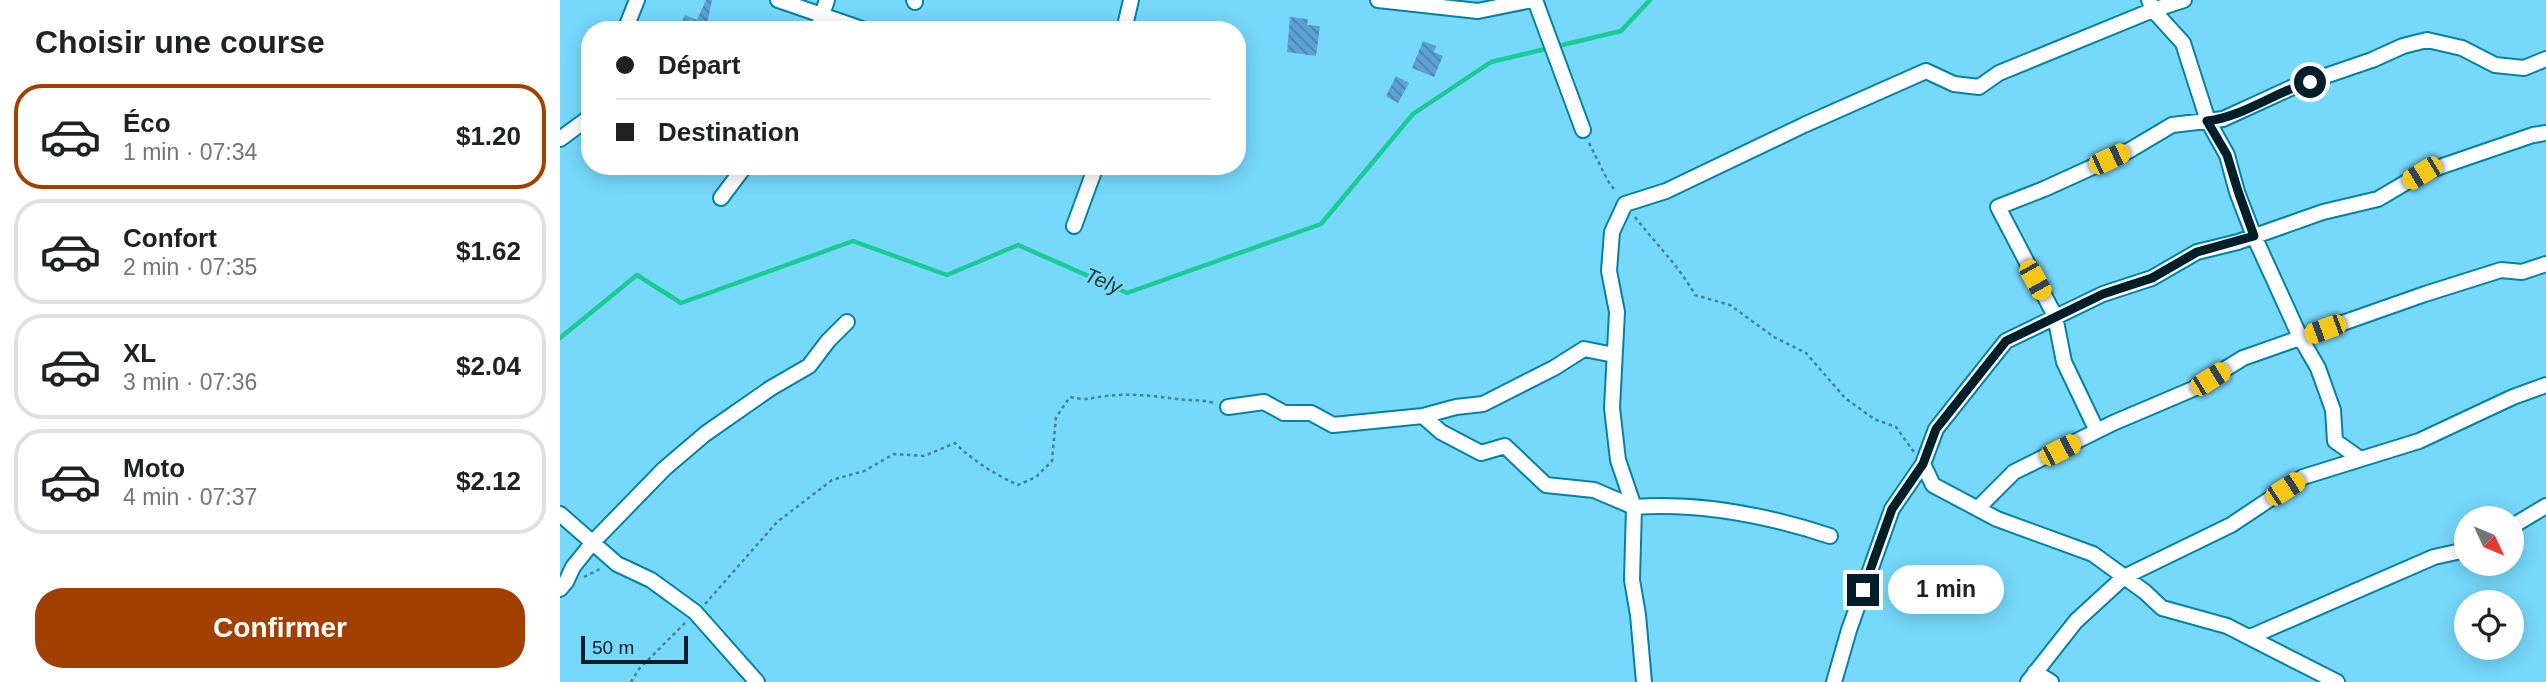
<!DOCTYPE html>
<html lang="fr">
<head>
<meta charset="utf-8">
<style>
	:root { --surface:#fff; --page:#f2f2f2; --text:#202124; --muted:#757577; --line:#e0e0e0; --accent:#a24002 }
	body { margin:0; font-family:Helvetica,sans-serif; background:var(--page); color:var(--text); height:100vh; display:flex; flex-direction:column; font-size:26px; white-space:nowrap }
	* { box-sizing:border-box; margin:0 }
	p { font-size:23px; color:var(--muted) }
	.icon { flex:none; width:38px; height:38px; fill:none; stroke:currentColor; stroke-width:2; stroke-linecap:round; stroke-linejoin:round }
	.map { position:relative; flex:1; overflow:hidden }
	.details { display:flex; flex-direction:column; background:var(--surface); width:560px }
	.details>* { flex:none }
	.hud { position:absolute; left:21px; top:21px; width:665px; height:154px; border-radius:28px; box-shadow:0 4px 18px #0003; display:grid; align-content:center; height:154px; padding:0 35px; background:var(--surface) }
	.needle { width:46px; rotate:134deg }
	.buttons { position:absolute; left:1894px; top:506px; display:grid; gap:14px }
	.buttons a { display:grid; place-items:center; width:70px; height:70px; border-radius:50%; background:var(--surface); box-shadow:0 4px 18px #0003; font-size:35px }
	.scale { position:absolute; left:21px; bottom:18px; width:107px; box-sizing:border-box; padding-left:7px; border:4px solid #001f2a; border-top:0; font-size:19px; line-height:24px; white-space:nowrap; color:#001f2a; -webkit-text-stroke:5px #76d8fb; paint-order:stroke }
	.end { position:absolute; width:32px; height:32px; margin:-16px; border:9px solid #001f2a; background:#fff; box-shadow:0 0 0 4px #fff }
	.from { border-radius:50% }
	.bubble { position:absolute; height:49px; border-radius:24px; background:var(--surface); box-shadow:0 4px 18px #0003; font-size:23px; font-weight:700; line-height:49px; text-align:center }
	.car { position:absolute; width:21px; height:42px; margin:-21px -10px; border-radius:9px; box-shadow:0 0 5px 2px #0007; background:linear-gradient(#f5c518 24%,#345 0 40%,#f5c518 0 76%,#345 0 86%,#f5c518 0) }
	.hud b { display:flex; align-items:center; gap:24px; height:66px; font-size:26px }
	.hud b+b { border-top:2px solid var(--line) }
	.hud i { width:18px; height:18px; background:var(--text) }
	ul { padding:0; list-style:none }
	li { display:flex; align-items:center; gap:21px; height:105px; margin:0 14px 10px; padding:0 21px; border:4px solid var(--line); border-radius:28px }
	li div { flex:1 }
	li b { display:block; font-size:26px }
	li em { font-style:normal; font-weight:700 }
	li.current { border-color:var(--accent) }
	li>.icon { width:63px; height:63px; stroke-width:1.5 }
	h2 { padding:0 35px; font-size:32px; line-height:84px }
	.action { display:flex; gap:14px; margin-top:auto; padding:14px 35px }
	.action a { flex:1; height:80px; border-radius:28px; background:var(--accent); color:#fff; font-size:28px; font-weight:700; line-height:80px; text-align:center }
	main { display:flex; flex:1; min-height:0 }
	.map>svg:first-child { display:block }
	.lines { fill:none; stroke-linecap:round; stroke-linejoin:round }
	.stream { stroke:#1acb93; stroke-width:4.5 }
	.building { fill:url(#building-back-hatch) }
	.minor-casing { stroke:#0582a3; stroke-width:18 }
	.path { stroke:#40849c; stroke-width:2.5; stroke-dasharray:3.5 3.5; stroke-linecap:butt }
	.minor { stroke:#fff; stroke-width:14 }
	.route { stroke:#001f2a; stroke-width:9 }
	.labels { text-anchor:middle; stroke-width:5; stroke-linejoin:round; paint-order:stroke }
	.water-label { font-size:21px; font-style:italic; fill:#1f382c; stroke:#76d8fb }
</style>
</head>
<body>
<main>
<section class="details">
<h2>Choisir une course</h2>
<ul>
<li class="current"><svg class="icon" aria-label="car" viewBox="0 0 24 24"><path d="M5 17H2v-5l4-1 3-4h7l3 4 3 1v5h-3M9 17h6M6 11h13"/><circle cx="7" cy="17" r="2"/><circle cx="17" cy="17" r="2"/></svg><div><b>Éco</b><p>1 min · 07:34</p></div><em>$1.20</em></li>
<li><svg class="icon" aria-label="car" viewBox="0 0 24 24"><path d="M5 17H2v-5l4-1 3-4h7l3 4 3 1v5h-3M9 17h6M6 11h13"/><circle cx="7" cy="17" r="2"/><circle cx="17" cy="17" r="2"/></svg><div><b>Confort</b><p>2 min · 07:35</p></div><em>$1.62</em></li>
<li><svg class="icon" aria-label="car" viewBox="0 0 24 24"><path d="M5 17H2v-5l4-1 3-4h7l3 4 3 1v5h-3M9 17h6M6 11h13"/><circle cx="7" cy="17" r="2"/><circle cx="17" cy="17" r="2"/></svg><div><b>XL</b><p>3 min · 07:36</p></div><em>$2.04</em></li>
<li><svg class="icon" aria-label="car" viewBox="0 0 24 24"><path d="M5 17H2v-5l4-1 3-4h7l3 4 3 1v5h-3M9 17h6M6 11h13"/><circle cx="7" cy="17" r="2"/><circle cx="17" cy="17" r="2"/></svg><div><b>Moto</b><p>4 min · 07:37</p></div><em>$2.12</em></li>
</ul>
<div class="action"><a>Confirmer</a></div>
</section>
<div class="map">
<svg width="1986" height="682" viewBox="0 0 1986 682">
	<defs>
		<pattern id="building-back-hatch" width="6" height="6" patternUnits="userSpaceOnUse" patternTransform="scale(1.75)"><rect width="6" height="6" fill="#5ca0d5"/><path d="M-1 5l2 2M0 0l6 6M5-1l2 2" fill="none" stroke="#4a82ad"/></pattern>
	</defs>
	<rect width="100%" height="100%" fill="#76d8fb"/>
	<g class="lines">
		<path class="stream" d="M0,338L77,275L121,303L293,241L387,275L458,245L567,293L761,224L853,114L931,62L1061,31L1090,0"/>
	</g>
	<path class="building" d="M146,0H152L147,25L158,30H130L120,25L125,15L137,20Z
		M730,17L748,19L747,25L760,26L756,56L727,52Z
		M863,41L876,46L874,52L883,56L874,77L852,68Z
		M836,76L849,83L838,103L826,96Z"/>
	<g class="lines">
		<defs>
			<path id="minor" d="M218,0L305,30
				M354,0L355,2
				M818,0L918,11L972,0
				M975,0L1023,130
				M1589,0L1593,10L1623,43L1648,121L1667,155L1677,192L1694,236L1740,337L1758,368L1773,410L1775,441L1799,458
				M65,30L77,0
				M257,30L267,0
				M564,30L571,0
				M0,139L30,117
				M161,198L185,166
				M514,226L536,166
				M668,407L704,402L724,413H751L773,425L863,416L896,407L923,404L994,368L1024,349L1054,355
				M863,416L881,432L921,453L945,446L986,485L1034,490L1074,507L1072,580L1078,615L1084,682
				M1537,431L1504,362L1495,316L1438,207L1484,189L1570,150L1612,125L1663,119L1733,87L1812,60L1843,46L1867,40L1902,48L1935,65L1964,68L1986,59
				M1363,464L1373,485L1437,519L1533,554L1585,592L1602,608L1667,626L1777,682
				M1418,508L1454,472L1553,423L1633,389L1683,358L1865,294L1941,270L1962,272L1986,264
				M0,514L57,564L91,580L135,612L197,682
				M1951,527L1986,506
				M1270,536C1209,516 1139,502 1074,507L1058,460L1052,408L1057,312L1049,271L1052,232L1065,204L1106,191L1244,125L1366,71L1394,84L1419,87L1439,73L1593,10L1624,0
				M0,589L6,582L13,567L33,542L104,469L145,434L211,388L249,366L268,341L287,322
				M1690,637L1874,557L1906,550
				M1475,672L1491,682
				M1274,682L1289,630L1332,509L1363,464L1376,429L1446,341L1543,294L1592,278L1637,252L1678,242L1763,212L1818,199L1862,173L1973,135L1986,133
				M1468,682L1516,621L1564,577L1671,525L1743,477L1859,441L1953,397L1986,385"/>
		</defs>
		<use href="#minor" class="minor-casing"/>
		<path class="path" d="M1029,143L1048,181L1056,192
			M1075,217C1095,243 1119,266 1135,295L1170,305L1214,337L1246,353L1285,398L1314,419L1336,427L1354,452
			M24,577L40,569
			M145,604L217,522L272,480L304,471L334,454L364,456L395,443C413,461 436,475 458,485L476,477L492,461L496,417L510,397C529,401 529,398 546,396C570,393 594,396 617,399C630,401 641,399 654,403
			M71,682L79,669L125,623"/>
		<use href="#minor" class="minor"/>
	</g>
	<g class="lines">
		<path class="route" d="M1303,590L1332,509L1363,464L1376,429L1446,341L1543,294L1592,278L1637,252L1694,236L1678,191L1667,155L1647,121C1683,117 1715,92 1750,82"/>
	</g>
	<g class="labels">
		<g class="water-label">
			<text transform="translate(543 281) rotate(22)" y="7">Tely</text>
		</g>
	</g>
</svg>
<div class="buttons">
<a><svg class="needle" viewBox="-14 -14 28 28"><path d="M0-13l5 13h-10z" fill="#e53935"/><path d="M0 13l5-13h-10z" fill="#757577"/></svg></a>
<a><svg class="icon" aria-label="locate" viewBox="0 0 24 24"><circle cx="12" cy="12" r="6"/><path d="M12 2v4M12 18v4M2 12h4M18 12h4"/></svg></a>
</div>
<div class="scale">50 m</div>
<i class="end from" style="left:1750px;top:82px"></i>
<i class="end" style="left:1303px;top:590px"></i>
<div class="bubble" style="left:1328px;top:565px;width:116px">1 min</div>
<i class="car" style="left:1549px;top:159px;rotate:65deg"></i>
<i class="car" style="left:1862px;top:173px;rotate:239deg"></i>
<i class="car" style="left:1475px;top:280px;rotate:151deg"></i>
<i class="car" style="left:1765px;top:329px;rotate:250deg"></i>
<i class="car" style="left:1650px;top:379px;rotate:58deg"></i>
<i class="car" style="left:1500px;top:450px;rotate:63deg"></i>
<i class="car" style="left:1725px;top:489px;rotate:57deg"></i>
<div class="hud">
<b><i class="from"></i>Départ</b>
<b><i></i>Destination</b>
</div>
</div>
</main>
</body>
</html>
